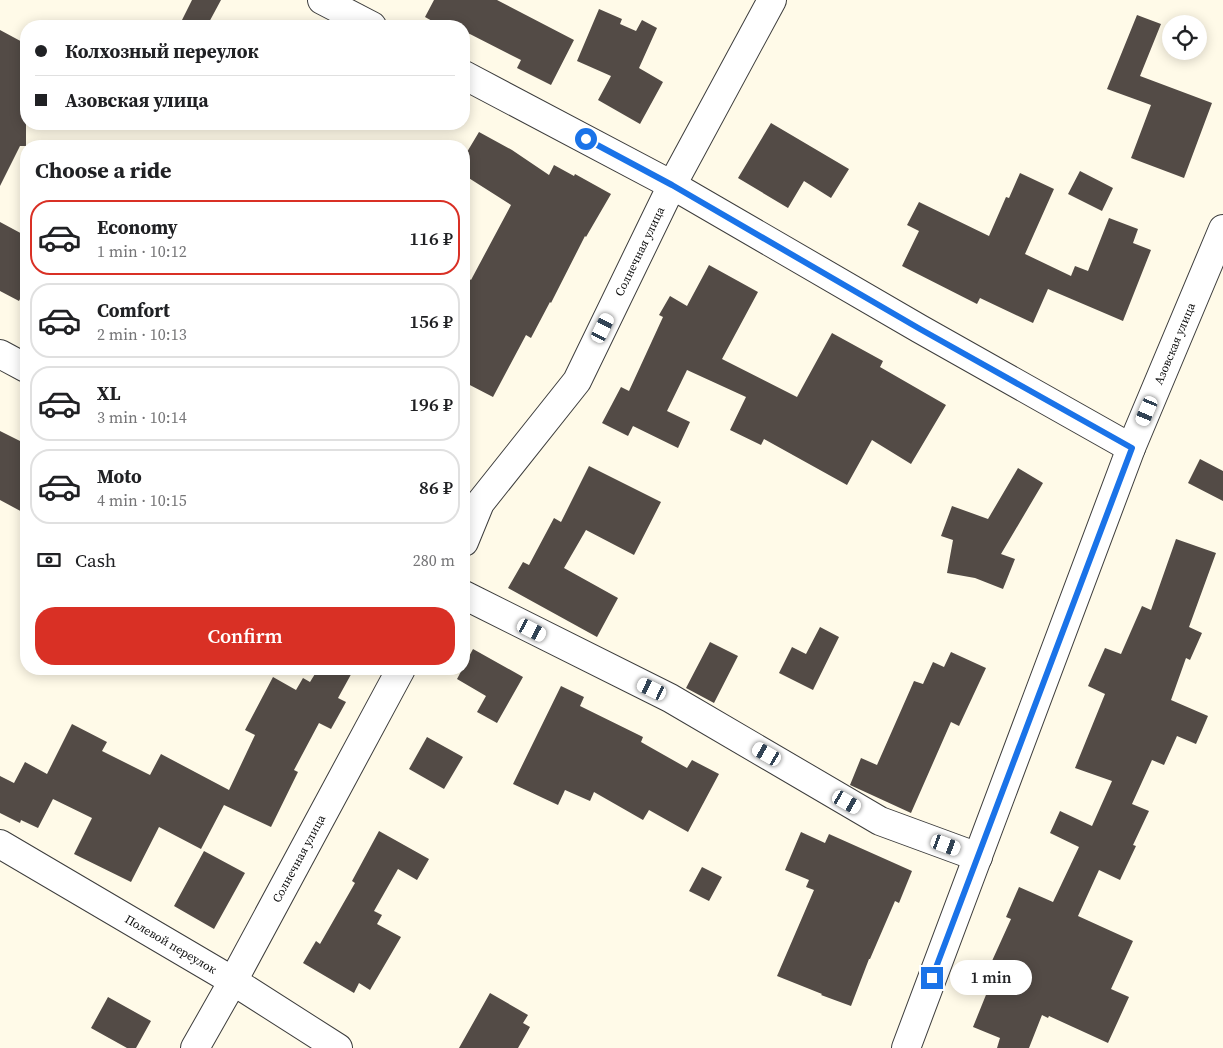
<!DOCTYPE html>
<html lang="en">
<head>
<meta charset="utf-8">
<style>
	:root { --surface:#fff; --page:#f6f6f6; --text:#202124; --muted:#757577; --line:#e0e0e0; --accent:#d93025 }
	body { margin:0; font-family:"Source Serif 4",serif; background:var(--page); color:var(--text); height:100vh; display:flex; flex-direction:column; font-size:19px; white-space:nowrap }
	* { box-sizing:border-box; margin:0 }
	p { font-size:16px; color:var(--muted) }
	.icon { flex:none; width:28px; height:28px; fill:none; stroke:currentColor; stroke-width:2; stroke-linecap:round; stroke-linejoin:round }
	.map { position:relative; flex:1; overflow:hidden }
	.side { position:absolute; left:20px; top:140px; width:450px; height:535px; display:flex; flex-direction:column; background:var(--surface); border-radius:20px; box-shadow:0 2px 12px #0003 }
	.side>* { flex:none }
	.guide { position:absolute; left:20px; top:20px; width:450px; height:110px; border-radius:20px; box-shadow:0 2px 12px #0003; display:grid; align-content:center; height:110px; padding:0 15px; background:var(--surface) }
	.tools { position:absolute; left:1162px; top:15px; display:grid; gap:10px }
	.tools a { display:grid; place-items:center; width:45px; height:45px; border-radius:50%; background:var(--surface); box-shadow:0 2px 12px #0003; font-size:25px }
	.end { position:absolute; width:22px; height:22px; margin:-11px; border:6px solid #1a73e8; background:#fff; box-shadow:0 0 0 2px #fff }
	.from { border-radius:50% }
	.bubble { position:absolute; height:35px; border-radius:18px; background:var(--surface); box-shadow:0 2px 12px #0003; font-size:16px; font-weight:600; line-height:35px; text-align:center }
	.car { position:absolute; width:15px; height:30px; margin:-15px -8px; border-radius:6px; box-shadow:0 0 4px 1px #0007; background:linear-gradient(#fff 24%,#345 0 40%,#fff 0 76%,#345 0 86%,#fff 0) }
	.guide b { display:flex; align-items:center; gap:18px; height:48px; font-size:19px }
	.guide b+b { border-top:1px solid var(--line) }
	.guide i { width:12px; height:12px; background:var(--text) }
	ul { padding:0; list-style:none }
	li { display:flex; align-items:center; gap:15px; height:75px; margin:0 10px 8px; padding:0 5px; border:2px solid var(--line); border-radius:20px }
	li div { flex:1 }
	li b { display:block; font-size:19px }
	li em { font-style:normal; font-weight:600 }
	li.on { border-color:var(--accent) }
	li>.icon { width:45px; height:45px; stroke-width:1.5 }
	h2 { padding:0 15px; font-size:22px; line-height:60px }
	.pay { display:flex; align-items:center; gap:12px; height:55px; padding:0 15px; font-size:19px }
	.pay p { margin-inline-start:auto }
	.action { display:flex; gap:10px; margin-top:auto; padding:10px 15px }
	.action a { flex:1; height:58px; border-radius:20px; background:var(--accent); color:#fff; font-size:20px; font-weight:600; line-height:58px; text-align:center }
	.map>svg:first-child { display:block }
	.building { fill:#534b46 }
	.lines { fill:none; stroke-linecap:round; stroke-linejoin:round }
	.minor-casing { stroke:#3d3d3d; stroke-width:30 }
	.tertiary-casing { stroke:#3d3d3d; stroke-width:30 }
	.minor { stroke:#fff; stroke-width:28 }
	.tertiary { stroke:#fff; stroke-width:28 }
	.route { stroke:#1a73e8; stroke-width:6 }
	.labels { text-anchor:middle; stroke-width:5; stroke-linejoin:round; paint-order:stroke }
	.street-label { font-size:12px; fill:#0a0a0a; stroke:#fff }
</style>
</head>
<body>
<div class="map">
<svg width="1223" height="1048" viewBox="0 0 1223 1048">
	<rect width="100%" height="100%" fill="#fffae8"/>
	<path class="building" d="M192,0H221L207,26H179Z
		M434,0H497L574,40L551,85L517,68L521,60L464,31V26H441L425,17Z
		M599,9L622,19L620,24L636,31L642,20L657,28L639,68L663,82L640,124L598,100L611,76L577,61Z
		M1137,15L1161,24L1140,76L1212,103L1184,178L1131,158L1151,105L1107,89Z
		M0,30L26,44V146H20L0,186Z
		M771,123L849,169L831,198L804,181L788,208L738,178Z
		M479,132L512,150L549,175L554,165L574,176L575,174L611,194L586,237L585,236L551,303L550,302L531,338L526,335L493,397L464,382V275L471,280L511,205L464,175V157Z
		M1080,171L1113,188L1102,211L1068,194Z
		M1020,173L1054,189L1025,254L1071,276L1075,266L1088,271L1109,218L1138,229L1133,243L1151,250L1123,321L1048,289L1033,323L980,298L977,304L902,266L919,231L907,225L919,202L989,236L1006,197L1009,198Z
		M0,222L26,236V287L19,301L0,291Z
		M709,265L758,292L722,359L797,397L832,333L883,361L880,367L946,405L911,464L872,440L847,485L764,439L761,445L730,430L746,397L687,370L667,411L690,422L678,448L633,426L628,436L602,423L621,387L629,391L663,317L659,315L670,296L687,306Z
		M0,431L26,444V514L0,500Z
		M1200,459L1223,471V501L1188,483Z
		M589,466L661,502L634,555L586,530L564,568L618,598L597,637L508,588L523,562L529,565L554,518L561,522Z
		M1018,468L1043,483L1001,554L1015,559L1003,589L975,578L947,573L953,540L941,536L952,506L988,519Z
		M1176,539L1216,553L1189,627L1202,633L1190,660L1186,658L1171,700L1208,716L1196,744L1177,736L1164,765L1152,760L1132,804L1149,811L1133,845L1136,846L1120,880L1099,870L1078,916L1133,941L1111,989L1129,997L1108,1043L1049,1016L1048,1018L1042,1015L1029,1048H997L1000,1038L973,1027L994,975L987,972L1011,919L1006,917L1019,887L1053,902L1079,847L1050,833L1060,811L1092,826L1112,781L1075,768L1105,694L1088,686L1105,648L1121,654L1142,606L1151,610Z
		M820,627L839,637L813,690L779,673L792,647L806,654Z
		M710,642L738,656L714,703L686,688Z
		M473,649L523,677L497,723L477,712L486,696L457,679Z
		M951,652L986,668L959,726L951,722L911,813L850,785L861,758L877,765L914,681L923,684L933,662L944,667Z
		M318,669H354L338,698L346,702L331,729L319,723L294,770L298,772L271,827L224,805L201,849L159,827L131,882L74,854L92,818L53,799L38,828L21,820L20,823L0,813V776L14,783L25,762L47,774L72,724L107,742L102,751L150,775L161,754L229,790L255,735L245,730L273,677L296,690L303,678L310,682Z
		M561,686L584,697L580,706L643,737L641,742L687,768L692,760L719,774L688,832L649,810L643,820L594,792L590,801L565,790L558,805L513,784Z
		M427,737L463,757L444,789L409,769Z
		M379,831L429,859L417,880L398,869L374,911L382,915L377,924L401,937L370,990L359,983L354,993L303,963L316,941L320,944L355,883L352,881Z
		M801,832L825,843L829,834L912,871L899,903L895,901L870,959H869L851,1006L821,995L822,994L777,976L814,890L806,887L809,880L785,870Z
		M204,851L245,873L214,929L174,906Z
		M702,867L722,877L709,901L689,891Z
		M490,993L528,1015L523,1023L530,1027L518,1048H459Z
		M108,997L151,1021L136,1048H127L91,1028Z"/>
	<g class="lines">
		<defs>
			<g id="minor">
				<path d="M322,0L372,26"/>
				<path d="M464,75L672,185L920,329L1131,448"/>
				<path d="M0,354L26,368"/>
				<path id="s1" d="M464,542L480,503L577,381L672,185L772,0"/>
				<path d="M464,595L670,698L880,821L978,857"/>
				<path id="s2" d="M0,844L233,981L338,1048"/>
				<path id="s3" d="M195,1048L233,981L401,669"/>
			</g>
			<g id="tertiary">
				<path id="s4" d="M906,1048L1131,448L1223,229"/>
			</g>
		</defs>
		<use href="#minor" class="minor-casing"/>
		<use href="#tertiary" class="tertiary-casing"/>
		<use href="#minor" class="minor"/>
		<use href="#tertiary" class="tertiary"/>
	</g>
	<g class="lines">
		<path class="route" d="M586,139L672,185L920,329L1132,448L932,978"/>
	</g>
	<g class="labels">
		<g class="street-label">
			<text dy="4" stroke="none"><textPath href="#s1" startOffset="342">Солнечная улица</textPath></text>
			<text dy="4" stroke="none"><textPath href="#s4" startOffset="754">Азовская улица</textPath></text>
			<text dy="4" stroke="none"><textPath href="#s3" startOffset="216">Солнечная улица</textPath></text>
			<text dy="4" stroke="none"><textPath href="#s2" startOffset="198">Полевой переулок</textPath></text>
		</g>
	</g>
</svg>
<div class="tools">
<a><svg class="icon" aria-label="locate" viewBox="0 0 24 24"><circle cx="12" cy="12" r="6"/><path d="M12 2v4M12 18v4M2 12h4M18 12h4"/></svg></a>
</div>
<i class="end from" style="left:586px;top:139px"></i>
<i class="end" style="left:932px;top:978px"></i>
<div class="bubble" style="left:950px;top:960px;width:82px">1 min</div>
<i class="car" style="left:603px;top:328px;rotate:26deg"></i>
<i class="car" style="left:1147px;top:411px;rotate:203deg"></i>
<i class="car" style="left:532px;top:630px;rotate:117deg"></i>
<i class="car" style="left:652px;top:689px;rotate:296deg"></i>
<i class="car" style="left:767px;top:754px;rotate:300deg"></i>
<i class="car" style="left:847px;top:802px;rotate:120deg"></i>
<i class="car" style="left:946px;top:845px;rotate:110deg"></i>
<div class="guide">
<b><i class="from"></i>Колхозный переулок</b>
<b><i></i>Азовская улица</b>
</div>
<section class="side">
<h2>Choose a ride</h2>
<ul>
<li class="on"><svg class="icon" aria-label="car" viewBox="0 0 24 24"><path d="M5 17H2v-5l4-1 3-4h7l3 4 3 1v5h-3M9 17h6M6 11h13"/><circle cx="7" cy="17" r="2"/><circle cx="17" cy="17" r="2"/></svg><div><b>Economy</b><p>1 min · 10:12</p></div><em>116 ₽</em></li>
<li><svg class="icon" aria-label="car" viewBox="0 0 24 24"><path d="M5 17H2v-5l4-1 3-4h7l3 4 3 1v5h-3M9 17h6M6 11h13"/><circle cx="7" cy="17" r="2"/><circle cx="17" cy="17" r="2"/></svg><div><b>Comfort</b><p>2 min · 10:13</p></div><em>156 ₽</em></li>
<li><svg class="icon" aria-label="car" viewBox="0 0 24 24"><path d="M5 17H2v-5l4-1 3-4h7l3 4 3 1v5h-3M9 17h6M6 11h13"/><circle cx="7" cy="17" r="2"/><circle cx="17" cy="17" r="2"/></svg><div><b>XL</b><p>3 min · 10:14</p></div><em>196 ₽</em></li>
<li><svg class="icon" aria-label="car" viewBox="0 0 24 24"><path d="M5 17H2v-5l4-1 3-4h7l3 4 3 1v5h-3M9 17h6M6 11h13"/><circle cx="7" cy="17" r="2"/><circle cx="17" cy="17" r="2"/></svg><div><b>Moto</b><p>4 min · 10:15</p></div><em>86 ₽</em></li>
</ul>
<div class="pay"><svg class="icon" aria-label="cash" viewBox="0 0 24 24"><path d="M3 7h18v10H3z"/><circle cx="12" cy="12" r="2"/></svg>Cash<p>280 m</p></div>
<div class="action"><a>Confirm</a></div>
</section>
</div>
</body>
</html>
